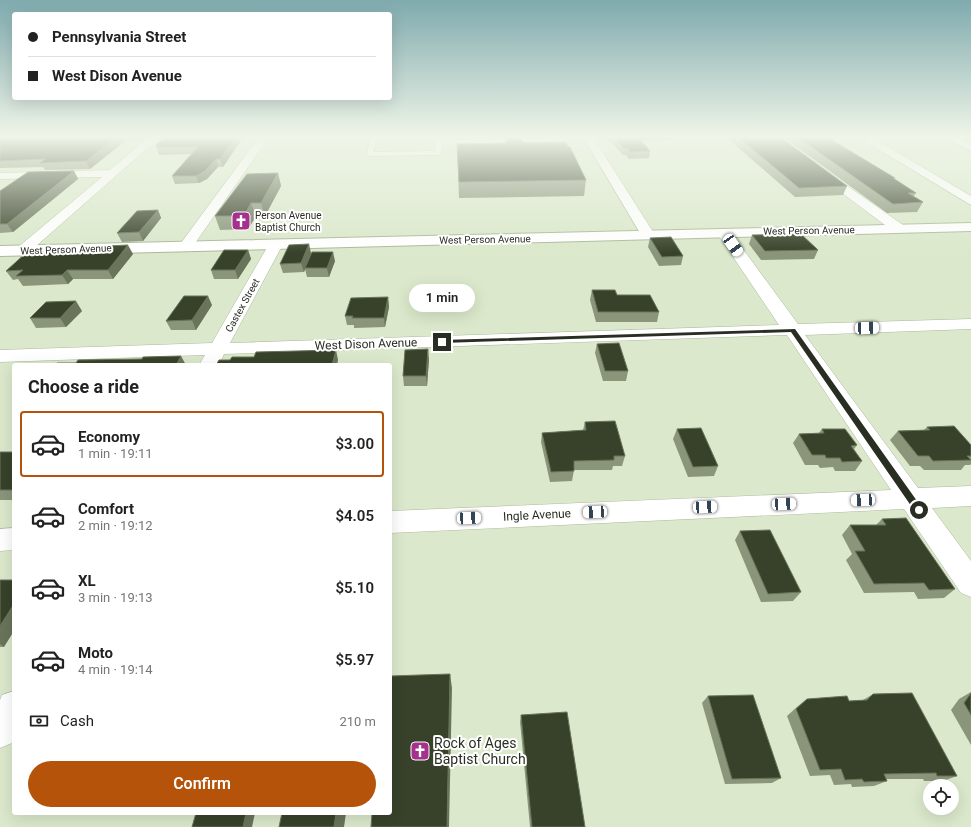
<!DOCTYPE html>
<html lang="en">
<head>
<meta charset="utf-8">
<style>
	:root { --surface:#fff; --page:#f6f6f6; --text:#222; --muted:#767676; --line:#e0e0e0; --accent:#b45309 }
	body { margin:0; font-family:Roboto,sans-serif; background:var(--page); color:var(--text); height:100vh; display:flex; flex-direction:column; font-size:15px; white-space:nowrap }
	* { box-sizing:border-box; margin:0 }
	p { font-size:13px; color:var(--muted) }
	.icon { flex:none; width:22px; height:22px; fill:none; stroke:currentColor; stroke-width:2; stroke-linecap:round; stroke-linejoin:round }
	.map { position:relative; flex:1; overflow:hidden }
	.side { position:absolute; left:12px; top:363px; width:380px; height:452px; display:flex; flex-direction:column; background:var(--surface); border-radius:4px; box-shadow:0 4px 16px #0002 }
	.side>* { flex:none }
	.guide { position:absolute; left:12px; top:12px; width:380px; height:88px; border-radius:4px; box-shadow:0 4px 16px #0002; display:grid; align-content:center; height:88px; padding:0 16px; background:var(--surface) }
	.controls { position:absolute; left:923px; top:779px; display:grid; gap:8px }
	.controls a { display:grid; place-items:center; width:36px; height:36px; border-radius:50%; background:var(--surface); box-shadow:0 4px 16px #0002; font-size:20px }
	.end { position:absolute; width:18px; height:18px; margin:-9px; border:5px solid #292e23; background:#fff; box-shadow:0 0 0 2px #fff }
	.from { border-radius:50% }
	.bubble { position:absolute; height:28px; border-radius:14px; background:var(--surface); box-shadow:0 4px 16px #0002; font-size:13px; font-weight:600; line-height:28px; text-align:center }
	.car { position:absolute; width:12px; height:24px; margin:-12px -6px; border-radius:5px; box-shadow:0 0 3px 1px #0007; background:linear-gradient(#fff 24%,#345 0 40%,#fff 0 76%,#345 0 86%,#fff 0) }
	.guide b { display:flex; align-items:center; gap:14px; height:38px; font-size:15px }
	.guide b+b { border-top:1px solid var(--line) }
	.guide i { width:10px; height:10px; background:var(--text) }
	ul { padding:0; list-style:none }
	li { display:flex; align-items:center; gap:12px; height:66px; margin:0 8px 6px; padding:0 8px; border:2px solid transparent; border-radius:4px }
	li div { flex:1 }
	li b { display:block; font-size:15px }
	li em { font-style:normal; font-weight:600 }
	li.current { border-color:var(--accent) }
	li>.icon { width:36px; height:36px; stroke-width:1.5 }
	h2 { padding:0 16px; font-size:18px; line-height:48px }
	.pay { display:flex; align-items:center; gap:10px; height:44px; padding:0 16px; font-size:15px }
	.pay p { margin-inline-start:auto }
	.primary-button { display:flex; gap:8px; margin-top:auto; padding:8px 16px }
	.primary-button a { flex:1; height:46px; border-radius:24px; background:var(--accent); color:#fff; font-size:16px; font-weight:600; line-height:46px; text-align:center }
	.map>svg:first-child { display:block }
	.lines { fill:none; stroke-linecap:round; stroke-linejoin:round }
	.lane-casing { stroke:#acb89c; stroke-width:1 }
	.street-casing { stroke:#acb89c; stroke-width:1 }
	.secondary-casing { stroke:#acb89c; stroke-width:2 }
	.lane { fill:#fff; fill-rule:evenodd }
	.street { fill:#fff; fill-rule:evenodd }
	.secondary { fill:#fff; fill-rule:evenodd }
	.wall { fill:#8a957a }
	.shaded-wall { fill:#69745a }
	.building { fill:#38422a; stroke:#69745a }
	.route { fill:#292e23 }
	.labels { text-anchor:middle; stroke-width:4; stroke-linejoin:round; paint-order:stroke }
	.far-poi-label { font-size:10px; fill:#292e23; stroke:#fff; text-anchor:start }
	.far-street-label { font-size:10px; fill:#292e23; stroke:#fff }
	.street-label { font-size:12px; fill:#292e23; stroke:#fff }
	.near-poi-label { font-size:14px; fill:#292e23; stroke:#fff; text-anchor:start }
</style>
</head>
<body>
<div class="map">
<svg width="971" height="827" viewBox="0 0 971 827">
	<rect width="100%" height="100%" fill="#dbe8cb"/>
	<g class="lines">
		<defs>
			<path id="lane" d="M371,137H377L373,152L435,151L436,142L439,140L591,138L588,140L442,144L441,153L438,155L370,156L367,154Z"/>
			<path id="street" d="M149,137H160L27,254H17L15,251L17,248L102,177L0,179V173L110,170Z
				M259,137H269L191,249H181L179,246L181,243Z
				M583,137H593L655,235L653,238H643Z
				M676,137H686L687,139L682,142L678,141Z
				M858,137H871L971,196V205Z
				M822,170L826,171L903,225L905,228L903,231H893L818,175L816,173L818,171Z
				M724,229L729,230L798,324L971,319V329L805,335L918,488L971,486V506L932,508L971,561V597L961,593L904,509L390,533V511L891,490L787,335L224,354L219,365H199L205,355L0,362V350L212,343L269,244L271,241H281L283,244L230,343L779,325L717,233L719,230Z
				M14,528V550L0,551V529Z
				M14,691V739L12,743L0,748V700L2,695Z"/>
			<path id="secondary" d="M944,137H958L971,144V151Z
				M971,223V231L0,256V246Z"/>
		</defs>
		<use href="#lane" class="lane-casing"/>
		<use href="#street" class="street-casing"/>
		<use href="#secondary" class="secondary-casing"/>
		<use href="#lane" class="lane"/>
		<use href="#street" class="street"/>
		<use href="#secondary" class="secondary"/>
	</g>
	<path class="wall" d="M0,137H147L143,140L125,141L90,169L45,170L43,167L0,168Z
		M158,137H243L223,167H218L207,179L199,183L175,184L172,176L191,154L159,155L156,145L162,139L159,140Z
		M505,137H520V138L524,143L586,180L584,196L459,198L457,144L505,143Z
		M605,137H673V140L641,141L650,151L649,158L629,159L626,155H623L612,143H610Z
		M726,137H780L847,186L843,195L795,197Z
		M783,137H827L895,178L894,179L916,193L913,197L923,202L917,212L887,213Z
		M74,171L78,179L13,232L0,233V191Z
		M278,173L281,186L265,216H256L248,229L220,230L215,216Z
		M158,210L161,218L143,241L122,242L117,233Z
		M752,235L818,250L814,259L761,260L749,244Z
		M650,238L683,256L681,265L659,266L648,247Z
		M248,250L251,259L238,279H214L211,270Z
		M311,253L335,261L329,277H307L305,269L304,272L283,273L280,264Z
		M133,254L113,279H73L68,284L23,286L18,279L13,280L6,271Z
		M592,290L617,295L659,312L657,322H596L590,300Z
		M388,297L389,307L385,327L354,328V325H347L345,316Z
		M212,305L196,330H171L166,321Z
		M82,311L66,327L36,328L30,318Z
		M597,344L628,371L626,381H603L595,353Z
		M429,359L427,386H404L403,376Z
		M585,422L625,456L622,466H613L612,470H574L572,481L550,482L541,442L542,433L583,430Z
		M927,427L971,445V464L970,465H965L961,470H924L920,466H910L890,440L898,431L924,430Z
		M677,429L718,466L714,476L688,477L673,439Z
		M822,429L857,445L854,449L862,461L855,471H835L833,467L820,468L818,465H805L793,443L799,434L819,433Z
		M0,452H14V500H0Z
		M882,519L955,589L944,598L918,599L914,592L864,593L846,560L852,554L842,535L850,525H876Z
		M740,531L801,592L793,601L761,602L735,540Z
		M0,580L4,647H0Z
		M971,692V745L951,710L959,699Z
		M873,694L957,776L943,781H924L923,779H886L887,781L874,786L852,787L851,784L834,785L830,775L810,776L787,716L798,706L807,699L849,701L863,700Z
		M708,696L781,778L772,783L725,784L702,703Z
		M521,715L585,827H530L520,722Z"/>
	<path class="shaded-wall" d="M117,137H123L125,141L90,169L86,161Z
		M142,137H147L143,140Z
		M236,137H243L223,167L220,159Z
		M216,159L218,167L207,179L199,183L196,176Z
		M74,171L78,179L13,232L7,224Z
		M278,173L281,186L265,216L261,203Z
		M251,203L256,216L248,229L244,216Z
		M158,210L161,218L143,241L139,232Z
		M309,244L311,253L304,272L301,263Z
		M128,245L133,254L113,279L108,270Z
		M248,250L251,259L238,279L235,270Z
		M333,252L335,261L329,277L327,268Z
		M67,270L73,279L68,284L62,275Z
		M208,296L212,305L196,330L192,320Z
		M388,297L389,307L385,327L384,318Z
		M76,301L82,311L66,327L60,318Z
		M428,349L429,359L427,386L426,376Z
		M336,350L338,360L337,365H332Z
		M181,356L186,365H176Z
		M14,604V631L4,647L0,644V626Z
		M450,674L452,688L449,827H447Z
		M246,813H255L252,827H243Z
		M336,813H346L344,827H334Z"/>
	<path class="building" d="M0,137H117L86,161L40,163L45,159L0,161Z
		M165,137H236L220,159H216L205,171L196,176H172L198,147H156L158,145H156Z
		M507,137H520L519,138L524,143L566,142L568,147H570L586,180L459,182L457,144L506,143L509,138Z
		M614,137H638L650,151L630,152L627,148H624Z
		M738,137H780L847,186L799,188Z
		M797,137H827L895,178H893L916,193H908L923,202L893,204Z
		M74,171L7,224H0V191L28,172Z
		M278,173L261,203H251L244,216H215L247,174Z
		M158,210L139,232L117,233L137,211Z
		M801,234L818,250L765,251L752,235Z
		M671,237L683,256L662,257L650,238Z
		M309,244L301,263L280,264L289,245Z
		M128,245L108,270H67L62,275L16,276L23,270L6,271L27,252L102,250L106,246Z
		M224,250H248L235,270H211Z
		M312,252H333L327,268H305Z
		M592,290H615L617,295H650L659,312H598Z
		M184,296H208L192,320L166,321Z
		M388,297L384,318H352L353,316H345L351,298Z
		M76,301L60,318H30L46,302Z
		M619,343L628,371H605L597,344Z
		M428,349L426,376H403L405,350Z
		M336,350L332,365H216L219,360H230L232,357H254L256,352Z
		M181,356L176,365H56L57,363H76L78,360L142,359L143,357Z
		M615,421L625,456H614V460L574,461V471L551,472L542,433L586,430L585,422Z
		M954,426L971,445V456H967L971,460L933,461L929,456H918L898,431L930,430L927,427Z
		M701,428L718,466L693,467L677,429Z
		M822,429H845L857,445L851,446L862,461L842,462L840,458H826L825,455H812L799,434L824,433Z
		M0,452H14V490H0Z
		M906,518L955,589L929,590L924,583L874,584L855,551H865L850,525H886L882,519Z
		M770,530L801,592L768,594L740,531Z
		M0,580H14V604L0,626Z
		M450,674L447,827H371L372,813H390V676Z
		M912,693L957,776H937L936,773L884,774L887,781L864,782L862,779L845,780L841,769L820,770L796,709L807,699L847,696L849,701L867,700L873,694Z
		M971,693V715L964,703Z
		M753,695L781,778L732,779L708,696Z
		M567,712L585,827H532L521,715Z
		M196,813H246L243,827H192Z
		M282,813H336L334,827H279Z"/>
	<linearGradient id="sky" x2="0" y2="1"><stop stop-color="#7faaae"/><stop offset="0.54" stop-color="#eff5e8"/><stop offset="1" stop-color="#eff5e8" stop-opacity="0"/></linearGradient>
	<rect width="971" height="253" fill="url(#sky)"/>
	<path class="route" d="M795,329L922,508V513H916L791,332L442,343L439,342L442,340Z"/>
	<defs>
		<symbol id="church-square" viewBox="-11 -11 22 22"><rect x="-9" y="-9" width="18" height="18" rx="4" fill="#a4328d" stroke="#fff"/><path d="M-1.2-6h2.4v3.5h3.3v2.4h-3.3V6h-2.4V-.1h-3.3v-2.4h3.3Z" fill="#fff"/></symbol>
	</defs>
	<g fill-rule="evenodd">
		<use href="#church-square" x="230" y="210" width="22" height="22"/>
		<use href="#church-square" x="409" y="740" width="22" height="22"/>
	</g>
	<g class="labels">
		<g class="far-poi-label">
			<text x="255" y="219">Person Avenue<tspan x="255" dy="12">Baptist Church</tspan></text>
		</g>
		<g class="far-street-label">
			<text transform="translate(809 230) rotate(-1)" y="4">West Person Avenue</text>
			<text transform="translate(485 239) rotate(-1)" y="4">West Person Avenue</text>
			<text transform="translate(66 249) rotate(-2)" y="4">West Person Avenue</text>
			<text transform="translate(242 305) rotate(-61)" y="4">Castex Street</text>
		</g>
		<g class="street-label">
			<text transform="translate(366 344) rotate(-2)" y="4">West Dison Avenue</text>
			<text transform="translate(537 515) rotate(-3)" y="4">Ingle Avenue</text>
		</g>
		<g class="near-poi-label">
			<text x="434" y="748">Rock of Ages<tspan x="434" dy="16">Baptist Church</tspan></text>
		</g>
	</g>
</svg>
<div class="controls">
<a><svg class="icon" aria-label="locate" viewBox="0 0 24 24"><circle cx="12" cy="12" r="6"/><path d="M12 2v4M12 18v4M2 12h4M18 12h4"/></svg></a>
</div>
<i class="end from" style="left:919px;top:510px"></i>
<i class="end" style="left:442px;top:342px"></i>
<div class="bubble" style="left:409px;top:284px;width:66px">1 min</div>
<i class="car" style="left:733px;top:245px;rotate:145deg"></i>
<i class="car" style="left:867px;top:328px;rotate:88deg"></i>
<i class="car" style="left:863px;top:500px;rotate:267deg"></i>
<i class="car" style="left:784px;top:504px;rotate:87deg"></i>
<i class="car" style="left:705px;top:507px;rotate:87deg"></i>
<i class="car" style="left:595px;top:512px;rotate:267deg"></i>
<i class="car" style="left:469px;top:518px;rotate:87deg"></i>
<div class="guide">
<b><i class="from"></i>Pennsylvania Street</b>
<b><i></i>West Dison Avenue</b>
</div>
<section class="side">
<h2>Choose a ride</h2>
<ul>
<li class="current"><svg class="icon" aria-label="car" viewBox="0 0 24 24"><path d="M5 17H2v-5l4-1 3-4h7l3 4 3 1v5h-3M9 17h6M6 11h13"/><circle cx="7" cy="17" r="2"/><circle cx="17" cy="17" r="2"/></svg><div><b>Economy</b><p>1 min · 19:11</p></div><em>$3.00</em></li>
<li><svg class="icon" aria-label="car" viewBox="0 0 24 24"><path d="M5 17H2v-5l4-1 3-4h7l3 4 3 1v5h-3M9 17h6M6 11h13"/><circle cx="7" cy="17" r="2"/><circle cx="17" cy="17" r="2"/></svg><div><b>Comfort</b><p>2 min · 19:12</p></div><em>$4.05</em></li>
<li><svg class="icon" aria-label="car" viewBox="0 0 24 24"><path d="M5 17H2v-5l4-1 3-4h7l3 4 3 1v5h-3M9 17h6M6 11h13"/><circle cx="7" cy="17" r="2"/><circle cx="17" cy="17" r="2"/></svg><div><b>XL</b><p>3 min · 19:13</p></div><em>$5.10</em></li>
<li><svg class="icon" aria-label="car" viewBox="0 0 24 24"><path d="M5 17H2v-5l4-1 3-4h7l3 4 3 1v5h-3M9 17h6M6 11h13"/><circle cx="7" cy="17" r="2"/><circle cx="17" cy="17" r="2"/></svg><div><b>Moto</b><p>4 min · 19:14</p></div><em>$5.97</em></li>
</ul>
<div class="pay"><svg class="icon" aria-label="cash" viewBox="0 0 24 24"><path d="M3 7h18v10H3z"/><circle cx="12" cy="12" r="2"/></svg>Cash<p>210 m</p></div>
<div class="primary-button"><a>Confirm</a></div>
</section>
</div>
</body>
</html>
